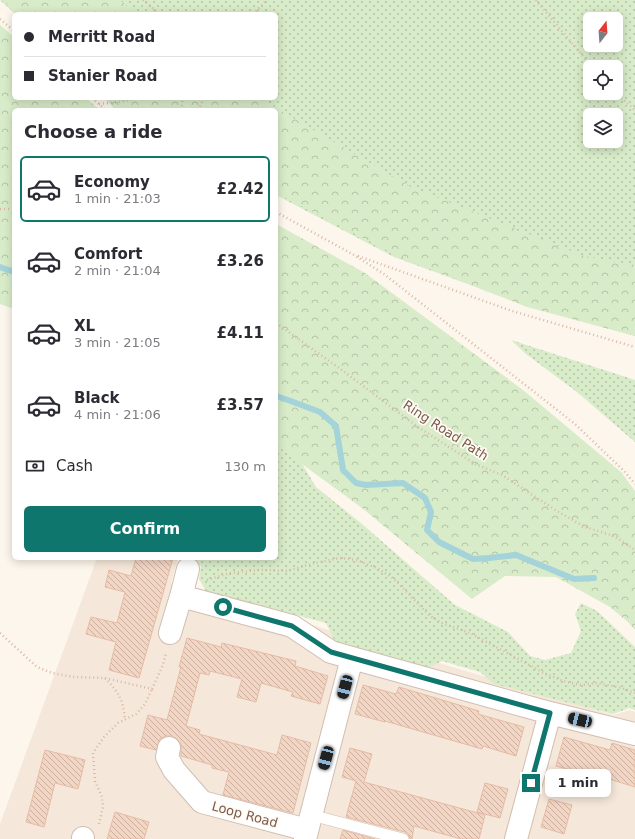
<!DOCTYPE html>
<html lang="en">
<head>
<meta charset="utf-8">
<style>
	:root { --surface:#fff; --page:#f2f2f3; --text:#2b2b33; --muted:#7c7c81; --line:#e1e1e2; --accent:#0f766e }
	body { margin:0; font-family:"DejaVu Sans",sans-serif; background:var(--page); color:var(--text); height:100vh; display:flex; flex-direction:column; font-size:15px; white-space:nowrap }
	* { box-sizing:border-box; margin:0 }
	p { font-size:13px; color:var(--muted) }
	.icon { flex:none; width:22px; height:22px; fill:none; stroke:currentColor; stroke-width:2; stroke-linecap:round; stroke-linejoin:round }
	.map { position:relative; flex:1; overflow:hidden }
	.details { position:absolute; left:12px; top:108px; width:266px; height:452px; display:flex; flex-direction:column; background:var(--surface); border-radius:6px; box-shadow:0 2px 10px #0003 }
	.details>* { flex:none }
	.guide { position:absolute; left:12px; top:12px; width:266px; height:88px; border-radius:6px; box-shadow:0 2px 10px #0003; display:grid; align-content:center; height:88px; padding:0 12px; background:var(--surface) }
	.needle { width:26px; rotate:17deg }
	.fabs { position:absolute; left:583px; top:12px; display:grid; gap:8px }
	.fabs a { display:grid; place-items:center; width:40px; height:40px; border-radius:6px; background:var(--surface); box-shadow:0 2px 10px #0003; font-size:20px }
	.end { position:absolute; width:18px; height:18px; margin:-9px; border:5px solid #0f766e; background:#fff; box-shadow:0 0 0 2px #fff }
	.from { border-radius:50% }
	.bubble { position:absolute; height:28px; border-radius:6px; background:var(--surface); box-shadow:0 2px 10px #0003; font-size:13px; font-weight:800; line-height:28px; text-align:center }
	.car { position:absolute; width:12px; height:24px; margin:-12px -6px; border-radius:5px; box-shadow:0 0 3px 1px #0007; background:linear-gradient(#222 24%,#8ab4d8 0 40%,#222 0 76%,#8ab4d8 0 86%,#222 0) }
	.guide b { display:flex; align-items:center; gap:14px; height:38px; font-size:15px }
	.guide b+b { border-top:1px solid var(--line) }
	.guide i { width:10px; height:10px; background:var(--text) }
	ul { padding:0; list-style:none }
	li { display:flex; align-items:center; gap:12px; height:66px; margin:0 8px 6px; padding:0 4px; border:2px solid transparent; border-radius:6px }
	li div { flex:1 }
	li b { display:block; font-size:15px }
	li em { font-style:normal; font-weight:800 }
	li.active { border-color:var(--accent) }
	li>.icon { width:36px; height:36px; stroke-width:1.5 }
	h2 { padding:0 12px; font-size:18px; line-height:48px }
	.pay { display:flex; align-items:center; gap:10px; height:44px; padding:0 12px; font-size:15px }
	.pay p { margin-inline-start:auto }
	.primary-button { display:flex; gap:8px; margin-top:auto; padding:8px 12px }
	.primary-button a { flex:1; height:46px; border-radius:6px; background:var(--accent); color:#fff; font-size:16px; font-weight:800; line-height:46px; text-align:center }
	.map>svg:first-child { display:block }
	.residential { fill:#f5e8da }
	.grass { fill:url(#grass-dots); fill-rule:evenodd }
	.forest { fill:url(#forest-crowns) }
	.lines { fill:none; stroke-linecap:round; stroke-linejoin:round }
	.stream { stroke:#a5d3da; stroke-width:6 }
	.building { fill:url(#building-back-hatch); stroke:#e6bba3 }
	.lane-casing { stroke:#d1beb0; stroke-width:12 }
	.street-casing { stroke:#d1beb0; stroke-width:24 }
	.path { stroke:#d9b8a5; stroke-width:2.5; stroke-dasharray:1 3; stroke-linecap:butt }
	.lane { stroke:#fff; stroke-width:11 }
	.street { stroke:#fff; stroke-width:22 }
	.route { stroke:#0f766e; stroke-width:5 }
	.labels { text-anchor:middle; stroke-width:3.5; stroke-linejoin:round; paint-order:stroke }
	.street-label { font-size:13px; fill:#7a5c4d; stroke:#fffaf3 }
</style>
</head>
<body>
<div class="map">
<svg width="635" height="839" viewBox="0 0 635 839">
	<defs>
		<pattern id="grass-dots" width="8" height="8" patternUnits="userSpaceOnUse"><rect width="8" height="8" fill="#d8ecc9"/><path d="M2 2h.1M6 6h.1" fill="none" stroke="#b4c2a5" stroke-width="1.8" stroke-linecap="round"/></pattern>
		<pattern id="forest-crowns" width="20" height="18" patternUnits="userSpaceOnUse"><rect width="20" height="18" fill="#d8ecc9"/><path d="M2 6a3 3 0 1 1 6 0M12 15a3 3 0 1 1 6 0" fill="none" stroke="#b4c2a5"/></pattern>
		<pattern id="building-back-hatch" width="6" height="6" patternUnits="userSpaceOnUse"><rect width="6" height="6" fill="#f3d5c3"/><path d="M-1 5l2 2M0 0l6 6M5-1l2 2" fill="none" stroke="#cab0a1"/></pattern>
	</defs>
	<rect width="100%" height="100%" fill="#fdf6ec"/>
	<path class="residential" d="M97,558H178L171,583L613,715L630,710L635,712V839H0V824Z"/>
	<path class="grass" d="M0,0H635V336L525,305L394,257L276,195V110H116L104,98H276V14H15ZM590,19H616V45H590ZM590,67H616V93H590ZM590,115H616V141H590Z
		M511,340L635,380V442L577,392L526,354Z
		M276,430L289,442L316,487L362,524L455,605L508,632L530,656L545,660L571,653L581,631L575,614L581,603L597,611L635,647V710L629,708L613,714L494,684L480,672L442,661L428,668L336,643L326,623L206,591L199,579L201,566L182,559V558H276Z"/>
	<path class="forest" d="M3,0H120L136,14H18Z
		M0,25L14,37V98H86L100,110H14V309L0,304Z
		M105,98H259L411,187L584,256L635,265V336L527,307L404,259L276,193V110H117Z
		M276,224L365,273L523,390L621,472L635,491V630L628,622L610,607L556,577L505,576L472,599L362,508L276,445Z"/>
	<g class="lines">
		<path class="stream" d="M0,267L14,272
			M276,396L288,400L320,412L336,426L343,470L356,483L366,485L403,483L425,498L431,512L427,530L439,542L473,559L489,558L516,555L574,579L594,578"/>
	</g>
	<path class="building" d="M136,558H173L139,678L109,670L116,642L86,634L91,617L117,623L125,592L105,587L109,570L131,576Z
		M187,638L221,647L222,643L296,661L295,666L328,676L320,704L291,696L293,692L261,683L256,702L237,697L242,679L210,671L209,675L200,673L186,726L200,730L199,734L277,755L282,735L311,743L293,813L223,795L229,772L212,768V765L181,756V744L177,739L172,736H166L160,739L156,750L140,746L148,715L167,720L181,667H179Z
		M363,685L396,694L399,687L479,711L478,714L524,727L516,756L483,746L482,749L385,721V722L355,714Z
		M564,737L610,750L612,743L635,750V787L586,772L585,774L556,766Z
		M350,748L372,754L364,782L485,815L479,839H461L414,826L412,839H410L408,834L405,832L346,817L356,781L342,777Z
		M45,750L85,760L78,789L55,783L44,827L26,822Z
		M485,783L508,789L500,818L477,812Z
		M549,799L572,805L564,834L541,827Z
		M115,812L149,822L144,839H107Z
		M343,830L375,839H340Z"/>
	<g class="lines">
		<defs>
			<path id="lane" d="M311,815L403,839"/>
			<path id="street" d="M181,596L292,626L331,652L352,658L550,713L635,734
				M170,633L182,593L188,569
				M169,748L167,757L174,770L202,802L307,830
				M83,839V838
				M305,839L352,658
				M516,839L550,713"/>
		</defs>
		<use href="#lane" class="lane-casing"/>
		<use href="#street" class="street-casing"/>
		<path class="path" d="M143,0L160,14
			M536,0L592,67
			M253,14L267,0
			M0,19L14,31
			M615,93L635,110
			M92,98L106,110
			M99,104L119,102L137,98
			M181,110L183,98
			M198,110L204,98
			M0,209H14
			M276,212L354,255L384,274L575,424L624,471L635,484
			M358,256L512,311L635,347
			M276,323L339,368L418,427L475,464L502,475L557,511L585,527L614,536L635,550
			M207,580L230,573L261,570L287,571L315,563L340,558L357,560L379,569L394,579L430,616L442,623L470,633L546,674L563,681L581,685L597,683L622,688L635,693
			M0,633L37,667L52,673L74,677L105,678L152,689L163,665L166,653
			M105,678C119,693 123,699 125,720
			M99,824L103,807L102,797L95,781L93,753L104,737L118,723L136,714L145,704L152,689"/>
		<use href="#lane" class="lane"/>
		<use href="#street" class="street"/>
	</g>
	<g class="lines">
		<path class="route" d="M223,607L292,626L331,652L550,713L531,783"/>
	</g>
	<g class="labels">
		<g class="street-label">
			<text transform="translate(446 430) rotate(33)" y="5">Ring Road Path</text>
			<text transform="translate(245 814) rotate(15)" y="5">Loop Road</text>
		</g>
	</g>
</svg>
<div class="fabs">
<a><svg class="needle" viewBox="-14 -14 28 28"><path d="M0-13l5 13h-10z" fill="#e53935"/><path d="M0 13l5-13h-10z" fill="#7c7c81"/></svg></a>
<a><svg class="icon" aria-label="locate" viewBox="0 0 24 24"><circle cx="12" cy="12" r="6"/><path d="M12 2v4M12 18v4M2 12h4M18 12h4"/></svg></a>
<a><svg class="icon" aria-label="layers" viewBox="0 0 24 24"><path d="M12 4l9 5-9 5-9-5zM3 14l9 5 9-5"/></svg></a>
</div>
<i class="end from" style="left:223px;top:607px"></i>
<i class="end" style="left:531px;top:783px"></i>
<div class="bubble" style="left:545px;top:769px;width:66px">1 min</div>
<i class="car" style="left:345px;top:687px;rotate:195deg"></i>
<i class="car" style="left:580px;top:720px;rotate:283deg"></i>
<i class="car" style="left:326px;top:758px;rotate:195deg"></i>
<div class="guide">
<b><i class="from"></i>Merritt Road</b>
<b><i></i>Stanier Road</b>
</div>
<section class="details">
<h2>Choose a ride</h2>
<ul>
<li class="active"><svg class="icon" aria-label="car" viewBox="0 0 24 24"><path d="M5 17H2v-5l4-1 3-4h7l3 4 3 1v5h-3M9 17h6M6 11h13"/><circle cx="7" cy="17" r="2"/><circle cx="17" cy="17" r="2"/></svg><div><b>Economy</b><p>1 min · 21:03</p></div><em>£2.42</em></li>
<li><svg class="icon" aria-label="car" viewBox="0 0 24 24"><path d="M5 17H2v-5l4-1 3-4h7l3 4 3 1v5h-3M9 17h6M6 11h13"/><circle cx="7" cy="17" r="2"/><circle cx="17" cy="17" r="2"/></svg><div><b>Comfort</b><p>2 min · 21:04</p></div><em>£3.26</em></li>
<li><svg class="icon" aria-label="car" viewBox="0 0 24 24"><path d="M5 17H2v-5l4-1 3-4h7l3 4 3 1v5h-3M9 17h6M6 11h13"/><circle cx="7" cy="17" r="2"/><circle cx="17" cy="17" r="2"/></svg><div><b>XL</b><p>3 min · 21:05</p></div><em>£4.11</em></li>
<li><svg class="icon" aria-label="car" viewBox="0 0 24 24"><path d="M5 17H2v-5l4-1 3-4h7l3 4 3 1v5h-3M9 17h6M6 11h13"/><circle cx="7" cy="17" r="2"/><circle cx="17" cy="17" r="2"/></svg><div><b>Black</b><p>4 min · 21:06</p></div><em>£3.57</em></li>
</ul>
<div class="pay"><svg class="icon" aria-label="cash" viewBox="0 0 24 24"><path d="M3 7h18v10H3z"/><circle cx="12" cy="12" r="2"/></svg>Cash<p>130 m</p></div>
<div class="primary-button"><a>Confirm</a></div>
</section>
</div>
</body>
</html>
